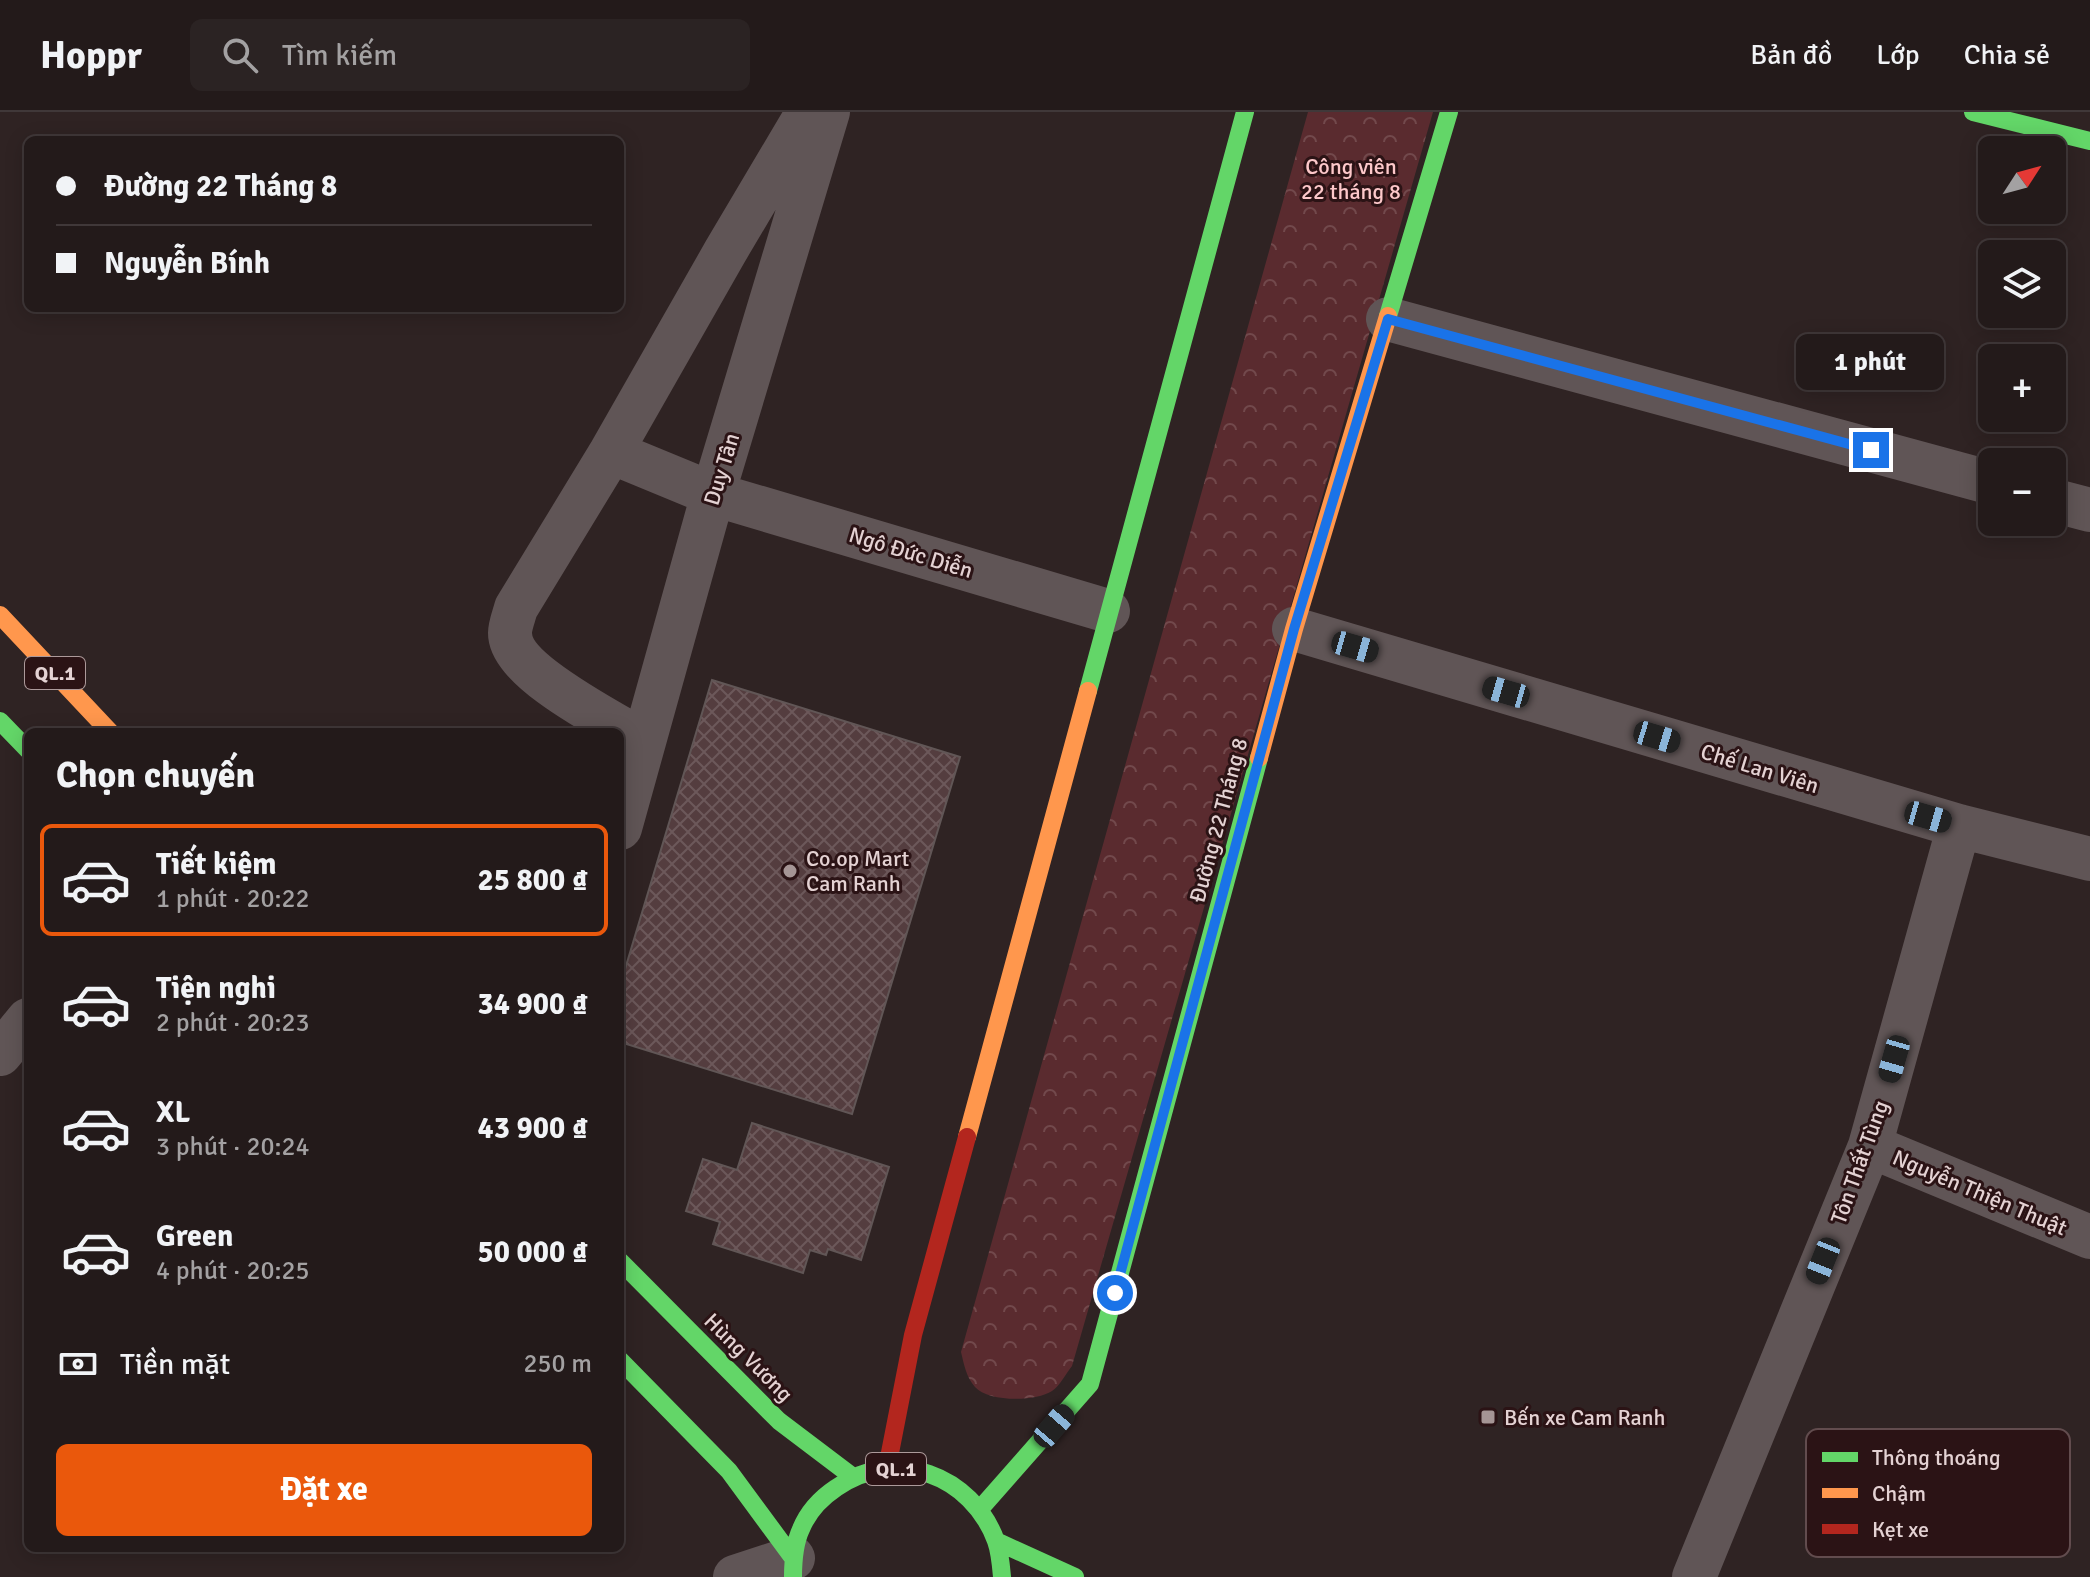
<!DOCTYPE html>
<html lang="vi">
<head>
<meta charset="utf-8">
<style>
	:root { --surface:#231a1a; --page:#2b2323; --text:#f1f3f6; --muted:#a3a1a2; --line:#403839; --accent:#ea580c }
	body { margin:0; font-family:Signika,sans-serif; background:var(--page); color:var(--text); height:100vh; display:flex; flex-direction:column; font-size:30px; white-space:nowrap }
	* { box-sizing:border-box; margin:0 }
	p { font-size:26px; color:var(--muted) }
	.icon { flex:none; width:44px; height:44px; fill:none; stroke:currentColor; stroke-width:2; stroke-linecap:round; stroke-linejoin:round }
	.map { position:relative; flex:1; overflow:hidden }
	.details { position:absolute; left:24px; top:616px; width:600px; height:824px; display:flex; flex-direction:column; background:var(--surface); border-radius:12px; box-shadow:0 4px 20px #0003,0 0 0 2px var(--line) }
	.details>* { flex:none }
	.top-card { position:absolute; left:24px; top:24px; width:600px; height:176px; border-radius:12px; box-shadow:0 4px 20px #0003,0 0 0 2px var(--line); display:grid; align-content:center; height:176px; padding:0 32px; background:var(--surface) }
	.needle { width:52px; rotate:54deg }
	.controls { position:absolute; left:1978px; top:24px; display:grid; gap:16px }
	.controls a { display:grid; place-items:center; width:88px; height:88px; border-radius:12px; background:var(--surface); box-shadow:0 4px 20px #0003,0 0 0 2px var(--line); font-size:40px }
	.end { position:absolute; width:36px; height:36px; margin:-18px; border:10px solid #1a73e8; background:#fff; box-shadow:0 0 0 4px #fff }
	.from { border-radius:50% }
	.bubble { position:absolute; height:56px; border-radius:12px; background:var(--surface); box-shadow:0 4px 20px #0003,0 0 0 2px var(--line); font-size:26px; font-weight:700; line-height:56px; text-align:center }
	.car { position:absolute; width:24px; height:48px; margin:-24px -12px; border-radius:10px; box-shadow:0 0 6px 2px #0007; background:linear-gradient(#222 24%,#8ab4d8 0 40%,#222 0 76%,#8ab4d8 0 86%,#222 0) }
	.top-card b { display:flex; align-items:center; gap:28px; height:76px; font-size:30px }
	.top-card b+b { border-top:2px solid var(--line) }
	.top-card i { width:20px; height:20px; background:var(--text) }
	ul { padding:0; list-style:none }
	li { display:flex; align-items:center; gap:24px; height:112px; margin:0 16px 12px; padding:0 16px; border:4px solid transparent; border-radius:12px }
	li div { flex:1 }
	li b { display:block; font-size:30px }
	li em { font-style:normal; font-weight:700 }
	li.on { border-color:var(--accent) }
	li>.icon { width:72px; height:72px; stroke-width:1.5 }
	h2 { padding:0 32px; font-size:36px; line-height:96px }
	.pay { display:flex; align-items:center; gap:20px; height:88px; padding:0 32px; font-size:30px }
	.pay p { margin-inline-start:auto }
	.action { display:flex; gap:16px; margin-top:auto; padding:16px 32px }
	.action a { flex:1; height:92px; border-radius:12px; background:var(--accent); color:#fff; font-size:32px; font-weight:700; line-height:92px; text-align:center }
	header { display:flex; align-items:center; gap:48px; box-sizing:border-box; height:112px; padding:0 40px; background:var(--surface); border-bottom:2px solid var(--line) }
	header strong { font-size:38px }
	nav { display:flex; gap:44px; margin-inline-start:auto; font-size:28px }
	.search { width:560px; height:72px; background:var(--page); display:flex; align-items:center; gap:20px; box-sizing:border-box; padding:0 28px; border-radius:12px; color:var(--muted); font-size:30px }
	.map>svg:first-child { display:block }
	.park { fill:url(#park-crowns) }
	.building { fill:url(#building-cross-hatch); stroke:#615656; stroke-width:2 }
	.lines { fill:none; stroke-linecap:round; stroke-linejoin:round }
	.street { stroke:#605556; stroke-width:44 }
	.fast { stroke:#63d668; stroke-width:18 }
	.slow { stroke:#ff974d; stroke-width:18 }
	.jam { stroke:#b3261e; stroke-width:18 }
	.route { stroke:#1a73e8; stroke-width:10 }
	.poi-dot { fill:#a59595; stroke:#2b1315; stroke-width:3 }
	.labels { text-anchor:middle; stroke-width:6; stroke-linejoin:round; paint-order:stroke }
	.shield { fill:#2b1315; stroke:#ac999a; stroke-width:2 }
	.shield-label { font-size:20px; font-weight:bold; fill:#e4d2d3 }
	.park-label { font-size:22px; fill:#fdc8ca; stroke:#2b1315 }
	.street-label { font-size:22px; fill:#e4d2d3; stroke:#2b1315 }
	.poi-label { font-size:22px; fill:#e4d2d3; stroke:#2b1315; text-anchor:start }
	.key { fill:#2b1315; stroke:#624c4e; stroke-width:2 }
	.key-label { font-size:22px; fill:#e4d2d3 }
</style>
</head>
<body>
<header>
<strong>Hoppr</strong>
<div class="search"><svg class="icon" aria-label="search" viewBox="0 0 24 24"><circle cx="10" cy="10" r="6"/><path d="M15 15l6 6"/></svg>Tìm kiếm</div>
<nav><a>Bản đồ</a><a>Lớp</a><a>Chia sẻ</a></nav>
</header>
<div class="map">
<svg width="2090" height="1465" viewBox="0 0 2090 1465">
	<defs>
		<pattern id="park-crowns" width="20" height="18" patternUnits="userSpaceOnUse" patternTransform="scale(2)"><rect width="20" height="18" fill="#5a2b2f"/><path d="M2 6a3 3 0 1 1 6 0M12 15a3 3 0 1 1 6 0" fill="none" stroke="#72494c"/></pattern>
		<pattern id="building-cross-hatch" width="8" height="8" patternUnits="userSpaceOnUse" patternTransform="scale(2)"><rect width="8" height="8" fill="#543d3f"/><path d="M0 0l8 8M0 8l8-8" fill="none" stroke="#6c585a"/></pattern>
	</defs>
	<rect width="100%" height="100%" fill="#2f2323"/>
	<path class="park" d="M1308,0H1433L1072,1254C1066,1261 1060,1274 1052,1279C1035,1290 988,1290 975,1275C966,1265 964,1252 961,1240Z"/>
	<path class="building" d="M712,568L960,645L852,1002L620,930V874Z
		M752,1011L889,1055L861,1148L828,1137L826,1143L810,1138L803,1161L713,1132L720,1110L686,1099L703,1047L737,1058Z"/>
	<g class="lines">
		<path class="street" d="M1388,207L1992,371
			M611,340L713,382L1108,499
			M2052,388L2090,398
			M1294,517L1959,714L2090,747
			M643,629C612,610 510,560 510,521C510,513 514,504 516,496L611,340L725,140L808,0
			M620,716L713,382L828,0
			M0,942L28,908
			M1870,1034L2090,1125
			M735,1465L793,1446
			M1694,1465L1870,1034L1959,714"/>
		<path class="fast" d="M1973,0L2090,29
			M1388,204L1449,0
			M1088,579L1245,0
			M0,609L28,638
			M620,1149L779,1309L853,1365
			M620,1248L729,1359L793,1446
			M980,1397L1090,1272L1259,646
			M996,1429L1075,1465
			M793,1465C793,1449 794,1432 801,1417C808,1400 821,1386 836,1376C895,1334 972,1363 996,1429C1000,1440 1001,1453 1002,1465"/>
		<path class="slow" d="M0,503L110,620
			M1259,646L1294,517L1388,204
			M967,1025L1088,579"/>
		<path class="jam" d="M887,1356L913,1223L967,1025"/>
	</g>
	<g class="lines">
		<path class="route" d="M1115,1181L1294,517L1388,207L1871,338"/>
	</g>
	<g class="poi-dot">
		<circle cx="790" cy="759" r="8"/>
		<rect x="1480" y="1297" width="16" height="16" rx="4"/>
	</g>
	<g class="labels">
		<g class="shield">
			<rect x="25" y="545" width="60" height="32" rx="6"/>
			<rect x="866" y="1341" width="60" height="32" rx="6"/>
		</g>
		<g class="shield-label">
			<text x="55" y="568">QL.1</text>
			<text x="896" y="1364">QL.1</text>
		</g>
		<g class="park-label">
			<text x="1351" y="62">Công viên<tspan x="1351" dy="25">22 tháng 8</tspan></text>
		</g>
		<g class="street-label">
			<text transform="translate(721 357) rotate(-73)" y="8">Duy Tân</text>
			<text transform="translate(911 440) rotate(17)" y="8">Ngô Đức Diễn</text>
			<text transform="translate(1760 656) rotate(17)" y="8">Chế Lan Viên</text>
			<text transform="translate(1218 708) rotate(-75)" y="8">Đường 22 Tháng 8</text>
			<text transform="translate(1859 1050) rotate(-70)" y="8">Tôn Thất Tùng</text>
			<text transform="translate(1980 1080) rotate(23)" y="8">Nguyễn Thiện Thuật</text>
			<text transform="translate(749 1245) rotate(45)" y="8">Hùng Vương</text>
		</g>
		<g class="poi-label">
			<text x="806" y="754">Co.op Mart<tspan x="806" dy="25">Cam Ranh</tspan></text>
			<text x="1504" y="1313">Bến xe Cam Ranh</text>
		</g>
	</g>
	<rect x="1806" y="1317" width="264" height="128" rx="12" class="key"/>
	<rect x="1822" y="1340" width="36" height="10" fill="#63d668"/>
	<rect x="1822" y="1376" width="36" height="10" fill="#ff974d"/>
	<rect x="1822" y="1412" width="36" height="10" fill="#b3261e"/>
	<g class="key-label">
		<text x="1872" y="1353">Thông thoáng</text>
		<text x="1872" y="1389">Chậm</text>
		<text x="1872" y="1425">Kẹt xe</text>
	</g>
</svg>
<div class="controls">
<a><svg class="needle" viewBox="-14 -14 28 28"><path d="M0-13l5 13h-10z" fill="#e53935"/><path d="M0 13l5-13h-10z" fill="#a3a1a2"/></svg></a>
<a><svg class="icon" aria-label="layers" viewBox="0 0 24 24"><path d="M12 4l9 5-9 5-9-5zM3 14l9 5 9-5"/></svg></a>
<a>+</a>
<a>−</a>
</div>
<i class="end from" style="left:1115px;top:1181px"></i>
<i class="end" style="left:1871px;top:338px"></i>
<div class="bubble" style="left:1796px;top:222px;width:148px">1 phút</div>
<i class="car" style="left:1355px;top:535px;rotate:106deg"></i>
<i class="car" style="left:1506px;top:580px;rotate:286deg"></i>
<i class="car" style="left:1657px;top:625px;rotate:107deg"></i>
<i class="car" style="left:1928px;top:705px;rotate:106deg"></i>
<i class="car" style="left:1894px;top:947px;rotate:196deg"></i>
<i class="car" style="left:1823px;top:1149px;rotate:202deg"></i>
<i class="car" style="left:1054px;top:1314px;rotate:41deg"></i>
<div class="top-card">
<b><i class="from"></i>Đường 22 Tháng 8</b>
<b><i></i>Nguyễn Bính</b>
</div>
<section class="details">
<h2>Chọn chuyến</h2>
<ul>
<li class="on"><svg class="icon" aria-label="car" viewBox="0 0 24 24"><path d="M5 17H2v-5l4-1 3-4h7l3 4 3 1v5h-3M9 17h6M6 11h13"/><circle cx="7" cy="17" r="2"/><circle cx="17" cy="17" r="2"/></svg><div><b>Tiết kiệm</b><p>1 phút · 20:22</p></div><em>25 800 ₫</em></li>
<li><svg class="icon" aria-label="car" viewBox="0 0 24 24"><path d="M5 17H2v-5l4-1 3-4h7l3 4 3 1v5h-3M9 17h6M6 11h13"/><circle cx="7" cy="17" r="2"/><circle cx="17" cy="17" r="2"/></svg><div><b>Tiện nghi</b><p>2 phút · 20:23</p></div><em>34 900 ₫</em></li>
<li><svg class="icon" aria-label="car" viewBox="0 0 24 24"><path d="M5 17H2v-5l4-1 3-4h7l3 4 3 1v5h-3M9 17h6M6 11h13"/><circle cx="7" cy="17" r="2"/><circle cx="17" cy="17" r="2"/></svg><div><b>XL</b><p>3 phút · 20:24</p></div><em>43 900 ₫</em></li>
<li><svg class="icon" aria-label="car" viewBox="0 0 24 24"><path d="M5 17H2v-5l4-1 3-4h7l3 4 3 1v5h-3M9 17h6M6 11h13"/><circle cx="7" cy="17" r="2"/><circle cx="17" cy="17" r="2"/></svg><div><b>Green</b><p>4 phút · 20:25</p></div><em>50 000 ₫</em></li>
</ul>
<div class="pay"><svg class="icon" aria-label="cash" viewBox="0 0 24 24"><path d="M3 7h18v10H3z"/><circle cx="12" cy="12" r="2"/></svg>Tiền mặt<p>250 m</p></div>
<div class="action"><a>Đặt xe</a></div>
</section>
</div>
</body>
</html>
